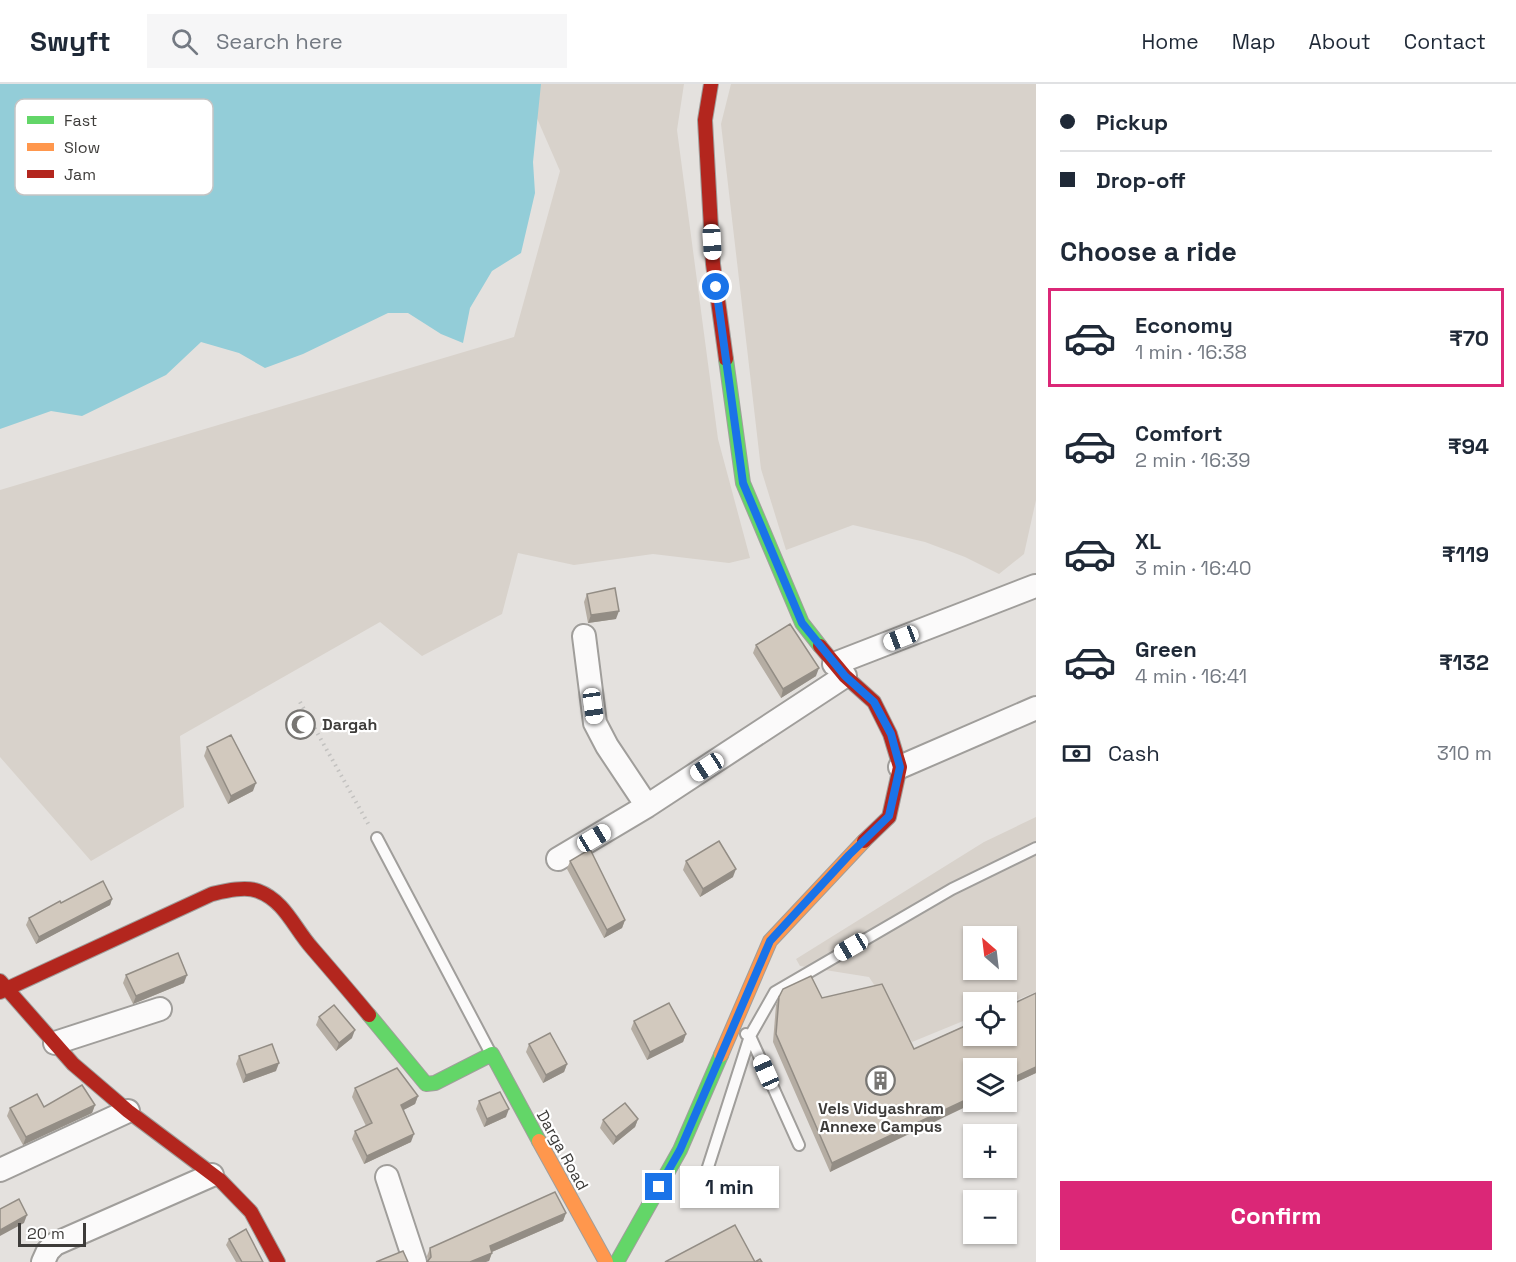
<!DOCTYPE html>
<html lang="en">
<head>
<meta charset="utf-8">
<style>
	:root { --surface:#fff; --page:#f6f6f7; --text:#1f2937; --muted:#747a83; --line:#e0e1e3; --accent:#db2777 }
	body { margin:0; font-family:"Space Grotesk",sans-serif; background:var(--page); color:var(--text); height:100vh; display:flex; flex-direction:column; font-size:22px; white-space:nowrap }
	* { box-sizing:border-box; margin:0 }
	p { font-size:20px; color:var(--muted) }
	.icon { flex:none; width:33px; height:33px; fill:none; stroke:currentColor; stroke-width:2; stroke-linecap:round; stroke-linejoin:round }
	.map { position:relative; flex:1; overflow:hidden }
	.panel { display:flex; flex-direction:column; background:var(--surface); width:480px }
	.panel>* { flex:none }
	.banner { display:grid; align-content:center; height:132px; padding:0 24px; background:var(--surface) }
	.needle { width:39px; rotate:332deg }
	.controls { position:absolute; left:963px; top:842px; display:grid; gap:12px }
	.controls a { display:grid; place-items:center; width:54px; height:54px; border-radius:0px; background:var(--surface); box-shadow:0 2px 4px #0004; font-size:30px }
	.scale { position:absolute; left:18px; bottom:15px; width:68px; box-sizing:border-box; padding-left:6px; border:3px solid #3e3c3a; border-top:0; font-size:16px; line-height:21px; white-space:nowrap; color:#3e3c3a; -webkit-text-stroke:4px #fff; paint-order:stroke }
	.end { position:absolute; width:27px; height:27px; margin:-14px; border:8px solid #1a73e8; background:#fff; box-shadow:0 0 0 3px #fff }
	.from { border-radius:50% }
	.bubble { position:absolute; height:42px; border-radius:0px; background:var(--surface); box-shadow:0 2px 4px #0004; font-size:20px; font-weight:700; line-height:42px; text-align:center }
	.car { position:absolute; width:18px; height:36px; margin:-18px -9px; border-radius:8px; box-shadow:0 0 4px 2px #0007; background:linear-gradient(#fff 24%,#345 0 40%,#fff 0 76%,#345 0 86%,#fff 0) }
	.banner b { display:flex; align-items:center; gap:21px; height:57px; font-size:22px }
	.banner b+b { border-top:2px solid var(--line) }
	.banner i { width:15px; height:15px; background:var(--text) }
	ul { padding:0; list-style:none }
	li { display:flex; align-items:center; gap:18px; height:99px; margin:0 12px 9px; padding:0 12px; border:3px solid transparent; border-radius:0px }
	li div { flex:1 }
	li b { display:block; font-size:22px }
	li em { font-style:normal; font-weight:700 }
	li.selected { border-color:var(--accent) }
	li>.icon { width:54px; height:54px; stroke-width:1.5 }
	h2 { padding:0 24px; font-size:27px; line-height:72px }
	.pay { display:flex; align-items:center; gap:15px; height:66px; padding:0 24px; font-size:22px }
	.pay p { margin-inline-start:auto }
	.cta { display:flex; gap:12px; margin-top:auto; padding:12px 24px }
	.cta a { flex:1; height:69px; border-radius:0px; background:var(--accent); color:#fff; font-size:24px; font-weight:700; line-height:69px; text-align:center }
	header { display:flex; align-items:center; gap:36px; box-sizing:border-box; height:84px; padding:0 30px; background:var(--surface); border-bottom:2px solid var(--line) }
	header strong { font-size:28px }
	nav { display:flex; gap:33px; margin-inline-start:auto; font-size:21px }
	.search { width:420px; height:54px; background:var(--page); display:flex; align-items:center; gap:15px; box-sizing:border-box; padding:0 21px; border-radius:0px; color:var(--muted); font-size:22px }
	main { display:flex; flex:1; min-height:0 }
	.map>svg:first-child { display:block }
	.built { fill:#d8d2cb; fill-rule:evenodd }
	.water { fill:#93cdd8 }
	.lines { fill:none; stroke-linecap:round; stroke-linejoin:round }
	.lane-casing { stroke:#a09e9b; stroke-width:14 }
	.street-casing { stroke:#a09e9b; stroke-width:26 }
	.fast-casing { stroke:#a09e9b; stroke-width:16 }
	.slow-casing { stroke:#a09e9b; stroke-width:16 }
	.jam-casing { stroke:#a09e9b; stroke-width:16 }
	.path { stroke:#c3c2c0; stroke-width:4; stroke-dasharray:1.5 4.5; stroke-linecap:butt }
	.lane { stroke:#fbfafa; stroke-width:10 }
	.street { stroke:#fbfafa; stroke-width:22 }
	.fast { stroke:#63d668; stroke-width:14 }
	.slow { stroke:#ff974d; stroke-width:14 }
	.jam { stroke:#b3261e; stroke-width:14 }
	.wall { fill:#b5ada3 }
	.shaded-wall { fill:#938d85 }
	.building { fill:#d2c9be; stroke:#938d85; stroke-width:1.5 }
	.route { stroke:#1a73e8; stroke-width:8 }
	.labels { text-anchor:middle; stroke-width:4.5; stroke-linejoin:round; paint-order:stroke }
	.poi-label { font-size:16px; font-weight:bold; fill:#3e3c3a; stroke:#fff; text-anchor:start }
	.street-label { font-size:16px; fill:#3e3c3a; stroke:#fff }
	.key { fill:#fff; stroke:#c5c4c4; stroke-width:1.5 }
	.key-label { font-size:16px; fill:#3e3c3a }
</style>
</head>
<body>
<header>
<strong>Swyft</strong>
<div class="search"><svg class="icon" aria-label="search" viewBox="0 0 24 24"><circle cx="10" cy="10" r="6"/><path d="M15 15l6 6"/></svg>Search here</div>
<nav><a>Home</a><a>Map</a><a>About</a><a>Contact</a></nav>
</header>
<main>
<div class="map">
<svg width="1036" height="1178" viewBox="0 0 1036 1178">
	<rect width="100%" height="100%" fill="#e4e1de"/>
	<path class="built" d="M522,0H684L677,46L718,355L750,474L729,479L653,470L574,481L518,469L502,530L422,572L380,538L180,652L184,723L91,777L0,673V406L514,253L560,87Z
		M731,0H1036V416L1024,470L999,490L965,473L925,458L853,441L786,466L761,385L721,40Z
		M1036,733V908L1007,920L974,918L973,933L912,958L869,893L800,882L796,875L984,758ZM974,852H1006V885H974Z"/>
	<path class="water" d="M0,0H541L533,78L535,109L521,169L492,187L470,224L463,259L441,250L408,229H388L303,270L265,284L239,269L201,258L166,291L82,332L51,327L0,345Z"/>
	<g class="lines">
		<defs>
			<path id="lane" d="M377,754L490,968
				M799,1061L750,952L775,908L952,805L1036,764
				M701,1105L750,952L746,950"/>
			<path id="street" d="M584,552L595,639L607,662L647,722
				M834,580L1035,502
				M900,683L1036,624
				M558,775L647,722L845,592
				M55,959L160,925
				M0,1086L128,1027
				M387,1093L415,1178
				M43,1178L48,1167L55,1160L212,1091"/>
			<path id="fast" d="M726,275L743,399L802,539L820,562
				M369,931L426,1000L435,999L492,970L539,1057
				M617,1178L680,1066L721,971"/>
			<path id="slow" d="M721,971L770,857L864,757
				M539,1057L606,1178"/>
			<path id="jam" d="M711,0L705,36L713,180L726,275
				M820,562L845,592L874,618L890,650L900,683L889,733L864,757
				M0,897L73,980L128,1027L220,1096L251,1128L278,1178
				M0,908L212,810C225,807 245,802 258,807C285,817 294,844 312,864C331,886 350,908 369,931"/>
		</defs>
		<use href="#lane" class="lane-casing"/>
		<use href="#street" class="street-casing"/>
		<use href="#fast" class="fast-casing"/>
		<use href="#slow" class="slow-casing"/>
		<use href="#jam" class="jam-casing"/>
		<path class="path" d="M300,618L370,743"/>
		<use href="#lane" class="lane"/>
		<use href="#street" class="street"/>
		<use href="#fast" class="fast"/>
		<use href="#slow" class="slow"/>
		<use href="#jam" class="jam"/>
	</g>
	<path class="wall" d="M587,510L616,535L588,539L584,518Z
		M756,561L816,592L781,614L753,569Z
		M207,663L253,707L228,720L204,672Z
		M570,777L625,836L622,844L604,854L567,785Z
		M686,777L733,793L700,813L683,786Z
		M112,815L110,821L36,860L26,841L29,834L61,819Z
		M126,891L184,899L133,920L123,899Z
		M1036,909V989L1006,1003V984L830,1088L773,958L776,921L779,913L822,914L914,965Z
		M319,933L352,954L336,967L316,941Z
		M634,937L686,950L683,958L647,976L631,945Z
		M529,960L567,980L564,988L543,999L526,968Z
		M239,972L276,987L243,999L236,980Z
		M355,1004L418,1012L415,1020L403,1026L411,1058L364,1080L352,1055L355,1047L366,1042L352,1013Z
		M479,1017L506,1033L484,1043L476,1025Z
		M95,1021L92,1029L23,1061L7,1032L10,1024Z
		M638,1035L635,1043L613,1061L600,1044L603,1036Z
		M566,1129L563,1137L492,1168L489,1177H428L427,1172L430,1164Z
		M229,1155L263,1178H236L226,1161Z"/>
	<path class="shaded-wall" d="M619,527L616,535L588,539L591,531Z
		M819,584L816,592L781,614L783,605Z
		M256,699L253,707L228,720L231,712Z
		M736,785L733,793L700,813L703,805Z
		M112,815L110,821L36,860L39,853Z
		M625,836L622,844L604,854L607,846Z
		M187,891L184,899L133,920L136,912Z
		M355,946L352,954L336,967L339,959Z
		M686,950L683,958L647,976L650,968Z
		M279,979L276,987L243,999L246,991Z
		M567,980L564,988L543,999L546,991Z
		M1036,983V989L1006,1003V997Z
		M418,1012L415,1020L398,1029L401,1021Z
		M974,1012V1017H978L830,1088L832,1079Z
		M95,1021L92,1029L23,1061L26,1053Z
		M509,1025L506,1033L484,1043L487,1035Z
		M638,1035L635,1043L613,1061L616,1053Z
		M414,1050L411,1058L364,1080L367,1072Z
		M566,1129L563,1137L487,1170L490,1162Z
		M27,1131L24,1139L0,1152V1146Z
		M492,1169L489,1177L486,1178H470Z"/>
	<path class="building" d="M615,504L619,527L591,531L587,510Z
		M790,540L819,584L783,605L756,561Z
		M231,651L256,699L231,712L207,663Z
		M719,757L736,785L703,805L686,777Z
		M590,765L625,836L607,846L570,777Z
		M103,797L112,815L39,853L29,834L60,817L61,819Z
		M178,869L187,891L136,912L126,891Z
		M811,892L822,914L882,900L914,965L974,938V951H1006V923L1036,909V983L1006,997V984H974V1012L832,1079L776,950L779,913L783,905Z
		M669,919L686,950L650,968L634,937Z
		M334,921L355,946L339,959L319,933Z
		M550,949L567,980L546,991L529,960Z
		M272,960L279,979L246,991L239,972Z
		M397,984L418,1012L401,1021L414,1050L367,1072L355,1047L372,1039L355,1004Z
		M82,1001L95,1021L26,1053L10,1024L37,1010L44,1023Z
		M500,1008L509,1025L487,1035L479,1017Z
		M625,1019L638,1035L616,1053L603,1036Z
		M555,1108L566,1129L490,1162L492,1169L470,1178H427L431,1173L430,1164Z
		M19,1115L27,1131L0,1146V1125Z
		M735,1141L755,1178L760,1175L762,1178H665Z
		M246,1145L263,1178H242L229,1155Z
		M403,1167L408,1178H376Z"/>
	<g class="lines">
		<path class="route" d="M659,1103L680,1066L770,857L849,771L889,732L900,683L891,650L874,618L845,592L802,539L743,399L716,203"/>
	</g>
	<defs>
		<symbol id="mosque-ring" viewBox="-11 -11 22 22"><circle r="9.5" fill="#fff" stroke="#787673" stroke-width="1.5"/><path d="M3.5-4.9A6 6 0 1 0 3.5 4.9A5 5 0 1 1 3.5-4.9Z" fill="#787673"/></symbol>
		<symbol id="building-ring" viewBox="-11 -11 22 22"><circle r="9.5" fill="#fff" stroke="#787673" stroke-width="1.5"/><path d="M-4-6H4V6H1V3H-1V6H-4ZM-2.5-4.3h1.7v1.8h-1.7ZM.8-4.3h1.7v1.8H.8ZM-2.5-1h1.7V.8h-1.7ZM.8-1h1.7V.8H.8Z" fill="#787673"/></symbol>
	</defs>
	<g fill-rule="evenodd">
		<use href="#mosque-ring" x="284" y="624" width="33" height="33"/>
		<use href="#building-ring" x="864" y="980" width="33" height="33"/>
	</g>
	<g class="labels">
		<g class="poi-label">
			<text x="322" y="646">Dargah</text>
			<text x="881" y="1030" text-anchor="middle">Vels Vidyashram<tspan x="881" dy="18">Annexe Campus</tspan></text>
		</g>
		<g class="street-label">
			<text transform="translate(563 1066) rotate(61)" y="6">Darga Road</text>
		</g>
	</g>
	<rect x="15" y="15" width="198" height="96" rx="9" class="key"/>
	<rect x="27" y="32" width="27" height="8" fill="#63d668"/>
	<rect x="27" y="59" width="27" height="8" fill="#ff974d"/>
	<rect x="27" y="86" width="27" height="8" fill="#b3261e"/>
	<g class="key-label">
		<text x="64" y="42">Fast</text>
		<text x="64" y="69">Slow</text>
		<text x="64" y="96">Jam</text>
	</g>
</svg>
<div class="controls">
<a><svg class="needle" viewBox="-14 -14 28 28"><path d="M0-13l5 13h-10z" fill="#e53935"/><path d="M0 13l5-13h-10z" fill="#747a83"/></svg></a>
<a><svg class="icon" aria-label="locate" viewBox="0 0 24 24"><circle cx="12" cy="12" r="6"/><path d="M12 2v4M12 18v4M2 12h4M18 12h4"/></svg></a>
<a><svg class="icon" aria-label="layers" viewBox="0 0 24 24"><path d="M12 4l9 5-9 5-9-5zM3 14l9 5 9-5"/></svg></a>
<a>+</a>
<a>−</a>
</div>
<div class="scale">20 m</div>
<i class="end from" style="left:716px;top:203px"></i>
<i class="end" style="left:659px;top:1103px"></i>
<div class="bubble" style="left:680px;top:1082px;width:99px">1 min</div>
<i class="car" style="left:712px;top:158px;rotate:177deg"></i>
<i class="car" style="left:901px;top:554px;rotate:249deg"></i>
<i class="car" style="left:593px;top:622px;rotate:172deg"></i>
<i class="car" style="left:707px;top:683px;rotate:237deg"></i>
<i class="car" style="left:594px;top:754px;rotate:59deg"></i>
<i class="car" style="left:851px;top:863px;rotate:240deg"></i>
<i class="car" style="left:766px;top:988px;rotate:336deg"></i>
</div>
<section class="panel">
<div class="banner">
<b><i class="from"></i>Pickup</b>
<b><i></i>Drop-off</b>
</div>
<h2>Choose a ride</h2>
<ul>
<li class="selected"><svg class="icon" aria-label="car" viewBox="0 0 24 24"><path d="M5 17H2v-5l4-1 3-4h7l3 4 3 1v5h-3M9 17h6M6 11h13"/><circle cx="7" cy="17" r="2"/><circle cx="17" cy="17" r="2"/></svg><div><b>Economy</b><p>1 min · 16:38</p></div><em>₹70</em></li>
<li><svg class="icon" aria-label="car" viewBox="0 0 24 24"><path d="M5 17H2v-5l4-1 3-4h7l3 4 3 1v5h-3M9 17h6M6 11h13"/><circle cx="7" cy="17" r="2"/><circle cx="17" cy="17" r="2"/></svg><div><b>Comfort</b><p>2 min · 16:39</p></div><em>₹94</em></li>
<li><svg class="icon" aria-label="car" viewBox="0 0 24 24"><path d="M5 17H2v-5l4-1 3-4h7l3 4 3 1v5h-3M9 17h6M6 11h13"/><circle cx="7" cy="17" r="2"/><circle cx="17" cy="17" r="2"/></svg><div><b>XL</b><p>3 min · 16:40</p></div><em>₹119</em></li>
<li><svg class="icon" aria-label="car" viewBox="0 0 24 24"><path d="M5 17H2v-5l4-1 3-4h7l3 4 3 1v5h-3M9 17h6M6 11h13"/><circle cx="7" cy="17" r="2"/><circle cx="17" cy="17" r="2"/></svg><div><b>Green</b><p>4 min · 16:41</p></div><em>₹132</em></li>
</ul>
<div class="pay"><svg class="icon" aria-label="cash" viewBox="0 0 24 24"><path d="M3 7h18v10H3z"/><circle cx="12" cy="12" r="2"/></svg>Cash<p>310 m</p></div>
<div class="cta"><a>Confirm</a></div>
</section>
</main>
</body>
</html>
